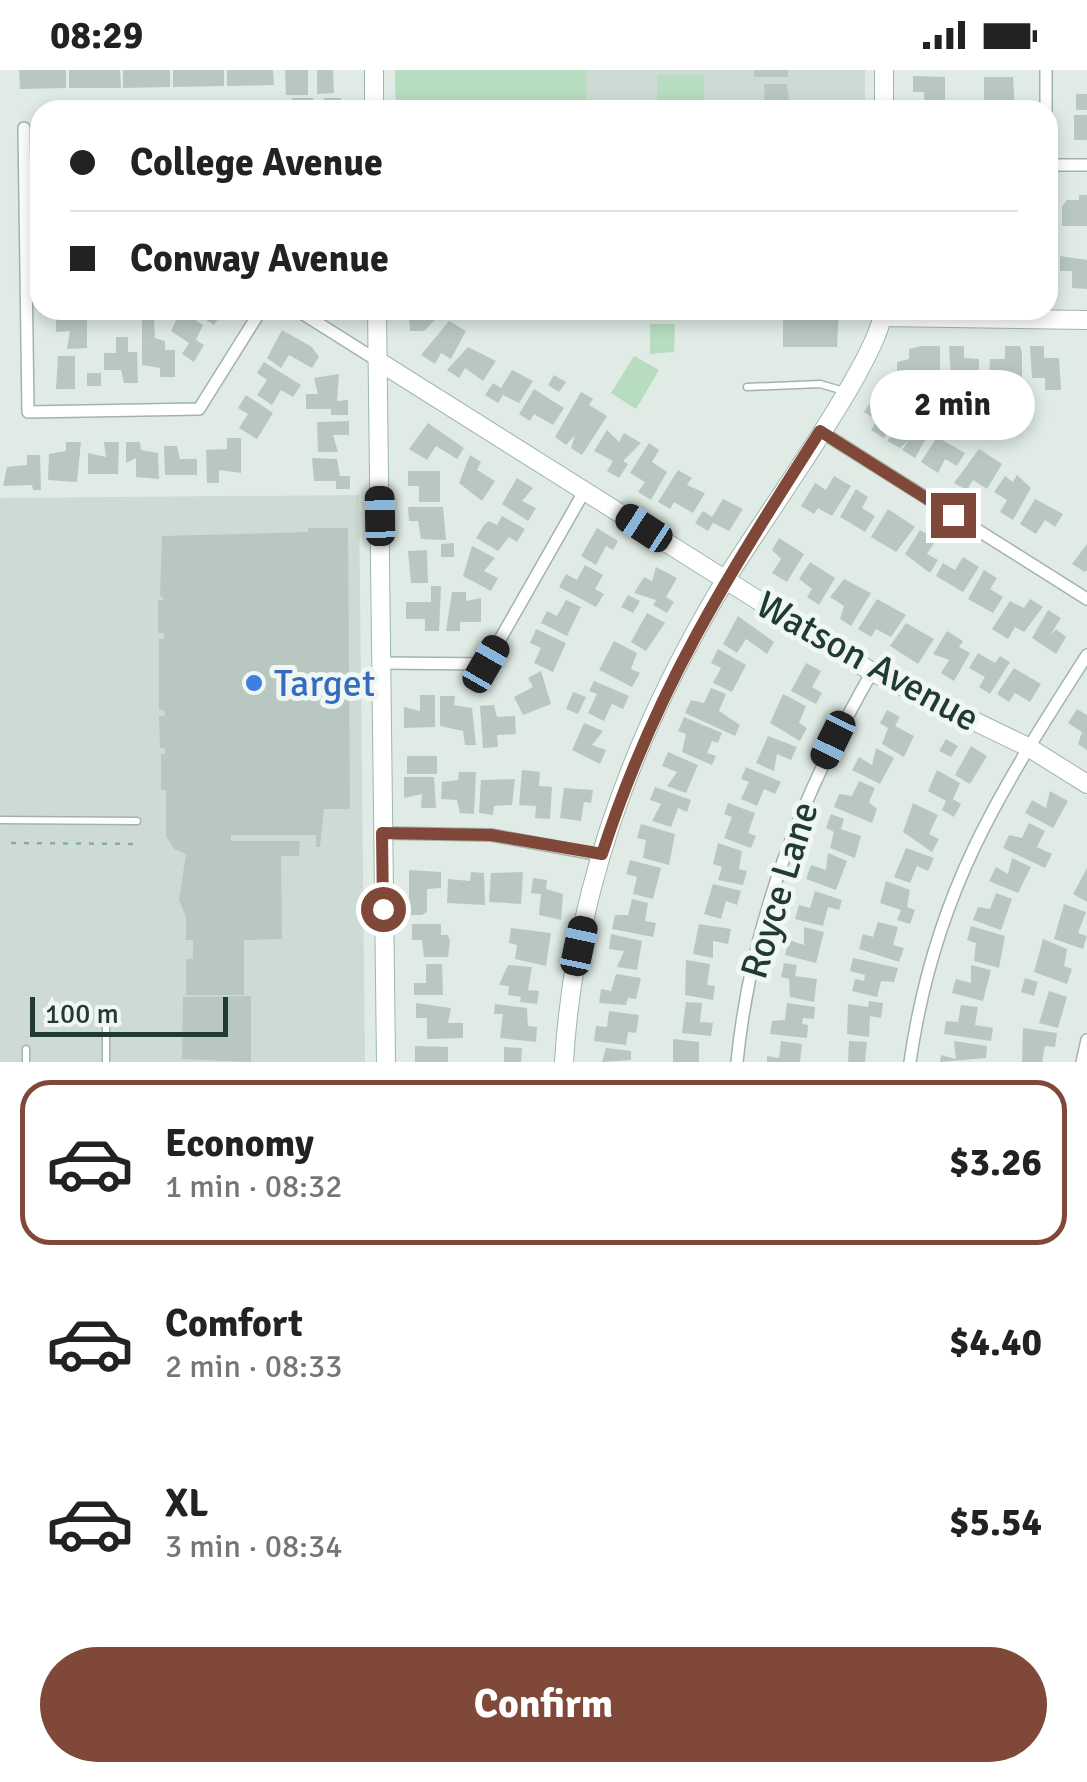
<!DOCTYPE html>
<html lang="en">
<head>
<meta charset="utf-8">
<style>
	:root { --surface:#fff; --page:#f6f6f6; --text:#222; --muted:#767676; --line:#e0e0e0; --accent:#804839 }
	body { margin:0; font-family:Signika,sans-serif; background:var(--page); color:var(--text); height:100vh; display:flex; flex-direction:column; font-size:38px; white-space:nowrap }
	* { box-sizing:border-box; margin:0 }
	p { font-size:32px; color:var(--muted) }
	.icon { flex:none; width:55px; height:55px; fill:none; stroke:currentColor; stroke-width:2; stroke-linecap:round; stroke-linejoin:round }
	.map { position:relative; height:992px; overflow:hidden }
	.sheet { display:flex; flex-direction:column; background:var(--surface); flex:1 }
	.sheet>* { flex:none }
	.top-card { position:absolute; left:30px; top:30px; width:1028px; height:220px; border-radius:30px; box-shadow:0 5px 15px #0003; display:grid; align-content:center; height:220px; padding:0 40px; background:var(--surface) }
	.scale { position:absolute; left:30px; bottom:25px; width:198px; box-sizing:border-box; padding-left:10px; border:5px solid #203b33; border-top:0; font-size:28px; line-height:35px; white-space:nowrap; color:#203b33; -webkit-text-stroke:8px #f0f7f3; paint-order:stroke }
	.end { position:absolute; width:45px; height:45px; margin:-22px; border:12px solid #804839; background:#fff; box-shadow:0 0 0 5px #fff }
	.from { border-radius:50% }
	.bubble { position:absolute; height:70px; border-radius:35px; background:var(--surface); box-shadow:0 5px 15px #0003; font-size:32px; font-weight:800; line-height:70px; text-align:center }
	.car { position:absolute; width:30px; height:60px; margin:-30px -15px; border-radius:12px; box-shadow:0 0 8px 2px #0007; background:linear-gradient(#222 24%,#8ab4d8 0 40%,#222 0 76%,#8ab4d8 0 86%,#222 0) }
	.top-card b { display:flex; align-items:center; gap:35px; height:95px; font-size:38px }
	.top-card b+b { border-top:2px solid var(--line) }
	.top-card i { width:25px; height:25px; background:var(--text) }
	ul { padding:18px 0 0; list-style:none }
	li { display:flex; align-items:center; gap:30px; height:165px; margin:0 20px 15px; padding:0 20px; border:5px solid transparent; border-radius:30px }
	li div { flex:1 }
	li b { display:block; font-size:38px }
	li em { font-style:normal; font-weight:800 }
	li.on { border-color:var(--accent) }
	li>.icon { width:90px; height:90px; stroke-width:1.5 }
	.primary-button { display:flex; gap:20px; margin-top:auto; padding:20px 40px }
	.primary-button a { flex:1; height:115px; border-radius:60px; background:var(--accent); color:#fff; font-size:40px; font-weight:800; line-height:115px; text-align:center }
	.status { display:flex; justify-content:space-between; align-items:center; height:70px; padding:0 50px; background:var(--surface); direction:ltr }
	.status svg { height:28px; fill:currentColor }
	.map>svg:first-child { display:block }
	.built { fill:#cedbd4 }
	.green { fill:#b8dcc0 }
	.building { fill:#b8c8c1 }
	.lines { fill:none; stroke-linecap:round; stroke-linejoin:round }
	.lane-casing { stroke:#a3b3ac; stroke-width:9 }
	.street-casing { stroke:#a3b3ac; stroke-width:14 }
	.secondary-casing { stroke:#9eb7ad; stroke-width:20 }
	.path { stroke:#80af9e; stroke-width:2.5; stroke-dasharray:5 8; stroke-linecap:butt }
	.lane { stroke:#fff; stroke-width:6 }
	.street { stroke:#fff; stroke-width:11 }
	.secondary { stroke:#fff; stroke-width:18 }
	.route { stroke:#804839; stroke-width:12 }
	.shop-dot { fill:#3f7fe0; stroke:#f0f7f3; stroke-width:4 }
	.labels { text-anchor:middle; stroke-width:10; stroke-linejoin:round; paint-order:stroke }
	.street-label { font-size:38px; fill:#203b33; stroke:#f0f7f3 }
	.shop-label { font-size:38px; fill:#366cbe; stroke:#f0f7f3; text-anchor:start }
</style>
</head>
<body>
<div class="status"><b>08:29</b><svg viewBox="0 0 49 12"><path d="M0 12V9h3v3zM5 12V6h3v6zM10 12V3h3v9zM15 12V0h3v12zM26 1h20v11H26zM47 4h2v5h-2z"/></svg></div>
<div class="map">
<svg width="1087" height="992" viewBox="0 0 1087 992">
	<rect width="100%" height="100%" fill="#e0ebe5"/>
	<path class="built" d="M395,0H865V40H396Z
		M359,425L365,992H0V428Z"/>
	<path class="green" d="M395,0H586V40H396Z
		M657,5H704V32H657Z
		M650,254H675L674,282L650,284Z
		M634,286L659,300L636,339L611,323Z"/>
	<path class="building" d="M19,0H66V18L20,19Z
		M69,0H120L121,18H69Z
		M123,0H170V17L123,18Z
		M173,0H224V16L173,17Z
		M227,0H273L274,15L227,16Z
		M285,0H308V25H286Z
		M317,0H333L334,23L317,24Z
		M754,0H788V7H754Z
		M913,6L945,7V39H925L924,22H913Z
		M984,7H1013L1015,40L984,39Z
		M764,14H787L790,40H765Z
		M1076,24H1087V40H1076Z
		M292,28H313V40H292Z
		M324,28H341V40H324Z
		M1074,45H1087V70H1074Z
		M1048,125H1054V156H1048Z
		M1079,125H1087V156H1062V136L1067,130H1079Z
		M1060,186L1087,190V219L1072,218V201H1060Z
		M181,240L203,255L196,270L204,275L194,292L182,284L189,273L171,261Z
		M204,240H224L214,255L200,246Z
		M419,240H445V250H435L424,261H410L409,246H419Z
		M811,240H839L837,277H783V249H811Z
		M56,247L87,249V278L67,279L70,261L56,262Z
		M142,250H154L155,268L165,271V280H175V307H160V298L142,295Z
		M449,251L466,261L451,289L441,283L435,294L421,285Z
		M282,260L312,277L319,287L312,298L289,285L281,298L267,288Z
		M116,267H128V282H137L138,313H124L121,300H104V283H116Z
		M921,276H940V304H923V316L897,312V292L909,289V279Z
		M949,276H964V288L979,289V307H951Z
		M1005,276H1020L1022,283V324H1012V333H1002V317H989L990,289H1005Z
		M1030,276H1044V288H1059L1061,320H1045V308H1032Z
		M468,277L496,291L483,311L465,298L459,308L447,300Z
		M58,286H75V319H56Z
		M264,292L301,315L293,327L281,320L272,335L257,325L267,310L257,303Z
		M512,300L533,311L519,333L503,325L498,333L485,325L493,313L501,318Z
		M87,303H101V316H87Z
		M339,304L337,331L348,330V345H331V339H306V324H318L314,308Z
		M554,305L566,312L559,322L548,315Z
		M534,319L564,338L553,355L534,344L530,351L519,344Z
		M581,322L593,329L589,335L607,346L582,385L571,378L575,365L566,375L555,367Z
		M888,324L903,334L884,368L871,360L877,350L864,342L875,326L883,331Z
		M246,325L273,343L257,369L239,358L248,344L238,338Z
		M907,345L931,360L915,388L902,380L909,370L900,378L887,371Z
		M349,351V365H333L338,382H318L317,352Z
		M428,353L464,378L457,389L436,376L427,390L409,379Z
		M607,360L619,372L624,363L641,373L623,391L628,394L619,408L607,401L613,391L594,381Z
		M937,367L965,383L957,396L945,389L938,403L921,392Z
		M227,368H241V403L219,400V413H207L206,380L227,379Z
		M66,372H81L77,412L48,410L49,384L66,381Z
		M104,372H119L118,404H88V383L106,387Z
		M126,372H140L141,380L158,383L159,409L136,407V388L126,393Z
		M649,373L659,380L652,392L667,402L651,430L638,422L645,412L630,403Z
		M164,376H177L180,389H197V405H165Z
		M979,379L1002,394L987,419L973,410L967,420L954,413Z
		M27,385H40L41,420H33L32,415L3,416L7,397L27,395Z
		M470,385L481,392L477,400L495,411L482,431L459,413Z
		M312,388L337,389L340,406H350V419H336V411H314Z
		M678,400L692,408L687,415L705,423L693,443L674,432L670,439L658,432Z
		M408,401H440V432H419V416H408Z
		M1017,405L1031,418L1013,450L1000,442L1007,430L994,422L1005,406L1013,412Z
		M834,406L851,416L832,446L818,438L814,444L801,436L815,413L826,420Z
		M517,408L533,418L522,431L536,438L528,451L502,434Z
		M856,419L868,427L862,438L875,446L865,462L840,447Z
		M723,429L743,439L729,461L713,453L708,461L695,453L703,441L712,447Z
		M1035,429L1063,444L1055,457L1045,450L1036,464L1020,454Z
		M408,437H443L446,470L421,469L418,451H409Z
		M888,439L915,457L896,482L871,467Z
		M502,446L525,459L517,472L509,467L498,481L476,468L484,455L489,451L497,455Z
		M308,458H348L350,739H324L320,777H316V765H231V771H300L299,786H281L282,869L244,870V925H186V889H193V870H186V847L179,830L186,784L174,779L166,766V720H161V684H165V678H160L159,646H165L164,640H159V569H164V563H158V530H164L160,525L162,466L308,462Z
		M597,458L618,471L613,480L606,476L596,495L581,486Z
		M920,460L936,470L927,484L938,490L930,503L905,484Z
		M779,468L804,484L787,512L772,503L781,489L772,480Z
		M454,473V487H441V474Z
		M1087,474V500L1085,502L1072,494Z
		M472,476L495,488L484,501L498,508L491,521L463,506Z
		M427,480L428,513H411L408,481Z
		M963,487L979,497L963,522L936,506L943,493L955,500Z
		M810,492L835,508L819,535L807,527L812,519L799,509Z
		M585,495L603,505L595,519L604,524L596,537L559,517L566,504L577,510Z
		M656,497L677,508L666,527L674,532L667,543L653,535L656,530L634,523L644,507L652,511Z
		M984,500L997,508L990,519L1003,527L993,543L968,529Z
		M844,509L871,523L851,556L840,549L844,536L830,527Z
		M431,516H441L439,561H425V549H406V532H431Z
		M452,522H466V531L481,528V552H460V561H446Z
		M628,525L640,531L633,543L621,537Z
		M877,529L906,545L891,567L876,559L871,567L858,559Z
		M1030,529L1043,537L1024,562L1015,557L1008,569L992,559L1010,531L1024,538Z
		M566,530L581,537L567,566L541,553L547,541L557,546Z
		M1048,540L1061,548L1049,567L1056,559L1066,567L1056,584L1032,568Z
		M647,543L665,553L646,581L631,572Z
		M738,546L774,572L767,584L746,569L737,583L723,574Z
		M906,553L934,569L918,594L890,576Z
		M536,559L566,573L553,602L534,593L541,578L530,573Z
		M947,561L963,571L959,577L970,583L954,611L941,603L949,590L933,584Z
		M614,571L637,583L631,599L640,603L632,617L599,600Z
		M718,579L746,595L732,622L713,613L721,598L711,593Z
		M978,583L995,593L1000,586L1010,592L990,624L979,617L985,607L969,598Z
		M806,593L821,601L812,617L822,623L816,634L791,621Z
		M1014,598L1041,614L1030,632L1015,623L1009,632L997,624Z
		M541,601L551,634L523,645L514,627L533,617L528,608Z
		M594,611L629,626L623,639L612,634L604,651L588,643L597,624L589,621Z
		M711,618L726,624L719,641L740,655L735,666L685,643L691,630L704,633Z
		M573,622L586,627L578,644L566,639Z
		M783,624L806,636L799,653L807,658L800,671L770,653Z
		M420,625H435V657L404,658V637L420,641Z
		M440,626H455L454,635L472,638L476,675H465L463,661L440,656Z
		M494,635L497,647L515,646L516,664L497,665L498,677L483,678L480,636Z
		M1077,639L1087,645V680L1078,674L1082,662L1068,653Z
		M887,640L900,647L895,656L914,666L904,687L882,674L888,658L880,653Z
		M684,647L722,663L718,673L712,671L707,683L716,686L712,695L682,682L686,664L678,661Z
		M584,653L603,661L592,675L606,680L600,694L572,680Z
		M768,666L797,677L791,690L777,684L774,701L756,693Z
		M946,669L958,676L951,687L939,681Z
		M971,676L987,686L970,714L955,705Z
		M876,678L894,688L880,714L852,700L859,687L872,695Z
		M668,682L698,695L686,723L667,716L677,702L662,696Z
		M407,686H437V704H407Z
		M746,697L781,712L775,724L764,719L757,736L741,729L749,712L741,709Z
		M522,700L540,702L539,716L552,717L550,749L535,748L536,736L519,735Z
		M937,700L960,713L953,729L961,734L954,747L942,740L946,731L928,721Z
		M459,702H476L474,744L460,743L457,730L441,729L442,712L458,710Z
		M404,707H434L436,738H421L422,724L404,728Z
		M515,709L512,735L494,736L493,745L479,743L481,710Z
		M859,711L875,718L869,732L877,739L872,753L834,737L839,724L852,726Z
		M655,717L691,730L687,742L678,738L671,757L652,751L661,734L650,730Z
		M564,718L593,720L591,733L584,732L581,751L560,748Z
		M1050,721L1068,731L1053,758L1025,743L1032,730L1046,738Z
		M728,733L755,743L748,763L756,766L751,778L724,768L732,747L724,744Z
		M913,733L938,745L929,764L939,769L932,782L903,762Z
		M831,744L844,749L841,759L861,766L855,788L830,778L834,762L826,758Z
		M1029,753L1045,761L1037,777L1052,784L1045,798L1003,778L1009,765L1022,768Z
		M641,754L675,764L669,795L643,788L646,770L637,768Z
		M718,773L742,781L739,799L747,801L743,815L718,810L722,797L713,794Z
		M906,778L934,788L928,801L917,796L910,813L894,807Z
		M828,783L847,791L836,820L806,809L811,795L826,800Z
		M1012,788L1031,797L1018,823L989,811L996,797L1008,804Z
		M630,790L661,798L653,829L633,824L637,807L626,804Z
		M1087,798V832L1073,824Z
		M409,800L441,802V818L427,819V842L422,845H409Z
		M471,802L484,803L485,835L447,833L448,809L470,811Z
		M523,802L521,834L489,832L491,803Z
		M533,808L547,810L546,819L563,824L561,850L539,845L541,824L531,823Z
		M886,811L910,820L907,837L915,840L910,854L897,850L901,840L880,833Z
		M713,814L741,821L737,835L726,831L721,849L704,844Z
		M815,821L842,830L839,840L828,837L823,856L795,849L799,835L810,838Z
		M996,823L1012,829L1001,860L973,850L978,837L990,839Z
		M632,829L648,833L645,851L656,853L653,867L612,859L615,845H628Z
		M1064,834L1086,842L1078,863L1087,866L1083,879L1054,869Z
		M878,852L898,857L893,875L904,878L899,892L859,879L863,864L873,867Z
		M412,854H441V865H448L450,871L448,887H424L422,870H412Z
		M699,854L731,859L728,874L713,871V888L693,884Z
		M971,856L1005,866L999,898L974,891L976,873L967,870Z
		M804,857L824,862L816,893L785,885L789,870L804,875Z
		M511,858L551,863L546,896L515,889L517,875L509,873Z
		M611,864L642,871L637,900L617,897L624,881L609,879Z
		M1043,869L1067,879L1064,896L1072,899L1067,914L1034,902Z
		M853,888L898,898L894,912L881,911L877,927L852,921L855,909L864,911L865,905L850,901Z
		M686,890L710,894L707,915L715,916L713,930L685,925Z
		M784,893L797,895L795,906L817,909L814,932L790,927L789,909L781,907Z
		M426,894H442L443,925H414V913H426Z
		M508,895L532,897L528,920L539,921L537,934L520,932L521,927L508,925L509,916L499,915Z
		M971,895L991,900L983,931L952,923L956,909L971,913Z
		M616,904L641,908L636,929L628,928L626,935L599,933L601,919L611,921Z
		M1025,908L1038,912L1034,926L1021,922Z
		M1049,921L1067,927L1058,958L1039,953Z
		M251,926V992L182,989L183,927Z
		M869,931L883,933L881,948L870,946L869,967L847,964L848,934L868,937Z
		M686,932L702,933L700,952L713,953L711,966L682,963Z
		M416,933L451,938L448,953H463V968L427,969V948H416Z
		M787,933L815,937L814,949L803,948L802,954L808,955L807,968L770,964L772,951L785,950Z
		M495,934L527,938L528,956L537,957L536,972L500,968L503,944H494Z
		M961,935L978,937L975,955L993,958L991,971L944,964L946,951L958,952Z
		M609,941L639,945L636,963L628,962L626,975L594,971L596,956L607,957Z
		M1023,958L1057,963L1055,977L1045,976L1042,992H1022Z
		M673,969L699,972V992H673Z
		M781,971L802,974L800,992H767V986L779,988Z
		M849,971L867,972L865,992H848Z
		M954,971L987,976L986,988L940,992L941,985L956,989Z
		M415,976L448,977V992H415Z
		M504,977L522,978L521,992H504Z
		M606,978L631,981V990L602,992Z"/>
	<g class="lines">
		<defs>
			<path id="lane" d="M747,317L820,314L844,321
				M0,750L137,751
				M106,944V992
				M26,979V992"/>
			<path id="street" d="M1046,0V40
				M24,58L28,342L199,339L261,240
				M1048,95H1087
				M297,240L378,291
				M820,361L1087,529
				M383,593L486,594L585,420
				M382,763L491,765L601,785
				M737,992C751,851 802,724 872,602
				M910,992C934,824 998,724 1087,585
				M1082,992L1087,970"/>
			<path id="secondary" d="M374,0V40
				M884,0V40
				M377,240L386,992
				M883,247L1087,250
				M378,291L872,602L1028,677L1087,714
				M564,992C574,821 636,659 723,514C754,461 882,287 883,240"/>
		</defs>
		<use href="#lane" class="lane-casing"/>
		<use href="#street" class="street-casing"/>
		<use href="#secondary" class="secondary-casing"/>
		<path class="path" d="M11,773L136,774"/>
		<use href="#lane" class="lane"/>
		<use href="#street" class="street"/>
		<use href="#secondary" class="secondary"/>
	</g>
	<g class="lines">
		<path class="route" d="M383,839L382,763L491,765L602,784C655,620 728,505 820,361L953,445"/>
	</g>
	<circle class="shop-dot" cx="254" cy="613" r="10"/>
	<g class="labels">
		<g class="street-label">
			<text transform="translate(868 591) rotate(29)" y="13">Watson Avenue</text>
			<text transform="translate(779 820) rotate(-73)" y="13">Royce Lane</text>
		</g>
		<g class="shop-label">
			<text x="274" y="626">Target</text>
		</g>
	</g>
</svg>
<div class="scale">100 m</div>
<i class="end from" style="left:383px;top:839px"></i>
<i class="end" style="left:953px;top:445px"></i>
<div class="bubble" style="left:870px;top:300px;width:165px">2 min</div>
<i class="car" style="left:380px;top:446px;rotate:359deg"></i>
<i class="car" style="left:644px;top:458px;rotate:303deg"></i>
<i class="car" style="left:486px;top:594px;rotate:30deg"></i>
<i class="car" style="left:833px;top:670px;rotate:206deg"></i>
<i class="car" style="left:579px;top:876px;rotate:12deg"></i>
<div class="top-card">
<b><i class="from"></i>College Avenue</b>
<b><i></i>Conway Avenue</b>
</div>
</div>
<section class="sheet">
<ul>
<li class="on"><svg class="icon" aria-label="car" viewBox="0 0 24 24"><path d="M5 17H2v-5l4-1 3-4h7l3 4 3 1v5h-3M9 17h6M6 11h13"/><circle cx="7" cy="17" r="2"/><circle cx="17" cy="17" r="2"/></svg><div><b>Economy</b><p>1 min · 08:32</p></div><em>$3.26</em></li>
<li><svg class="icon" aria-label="car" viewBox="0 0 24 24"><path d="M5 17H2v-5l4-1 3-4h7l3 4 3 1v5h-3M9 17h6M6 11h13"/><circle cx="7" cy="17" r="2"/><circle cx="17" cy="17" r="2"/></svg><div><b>Comfort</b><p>2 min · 08:33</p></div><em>$4.40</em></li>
<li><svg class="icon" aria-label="car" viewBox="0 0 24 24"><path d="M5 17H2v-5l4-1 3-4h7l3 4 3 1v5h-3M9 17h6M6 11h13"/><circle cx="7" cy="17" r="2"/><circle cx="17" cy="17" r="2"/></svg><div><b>XL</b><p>3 min · 08:34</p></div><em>$5.54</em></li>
</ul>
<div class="primary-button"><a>Confirm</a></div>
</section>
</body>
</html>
